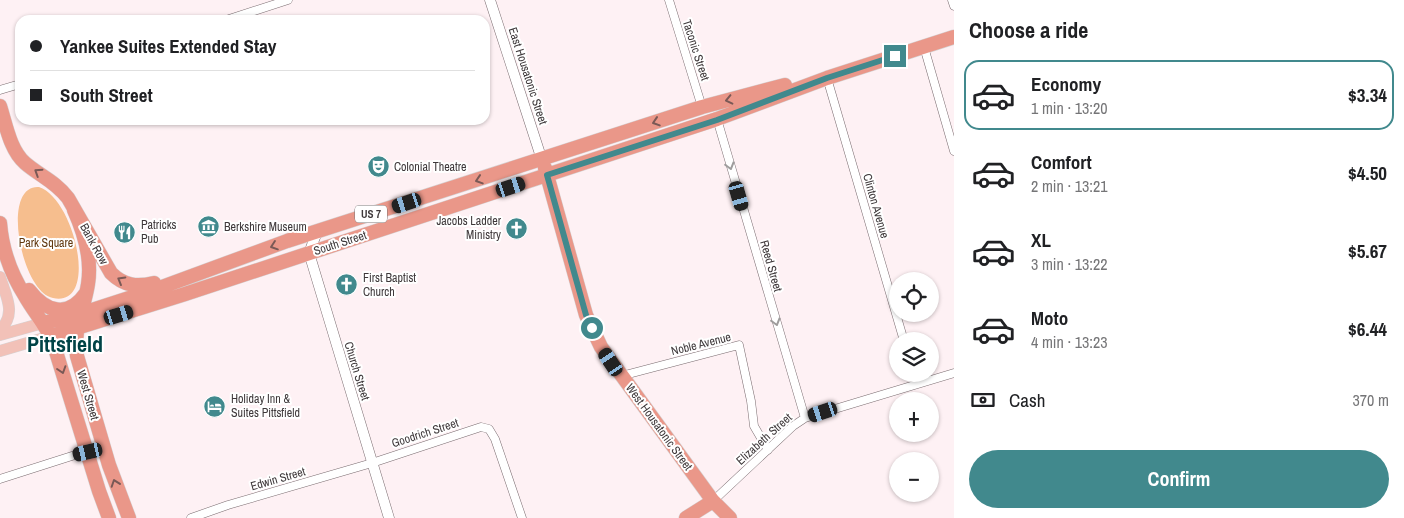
<!DOCTYPE html>
<html lang="en">
<head>
<meta charset="utf-8">
<style>
	:root { --surface:#fff; --page:#f6f6f6; --text:#202124; --muted:#757577; --line:#e0e0e0; --accent:#41898d }
	body { margin:0; font-family:"Archivo Narrow",sans-serif; background:var(--page); color:var(--text); height:100vh; display:flex; flex-direction:column; font-size:19px; white-space:nowrap }
	* { box-sizing:border-box; margin:0 }
	p { font-size:16px; color:var(--muted) }
	.icon { flex:none; width:28px; height:28px; fill:none; stroke:currentColor; stroke-width:2; stroke-linecap:round; stroke-linejoin:round }
	.map { position:relative; flex:1; overflow:hidden }
	.details { display:flex; flex-direction:column; background:var(--surface); width:450px }
	.details>* { flex:none }
	.guide { position:absolute; left:15px; top:15px; width:475px; height:110px; border-radius:15px; box-shadow:0 1px 4px #0004; display:grid; align-content:center; height:110px; padding:0 15px; background:var(--surface) }
	.controls { position:absolute; left:889px; top:272px; display:grid; gap:10px }
	.controls a { display:grid; place-items:center; width:50px; height:50px; border-radius:50%; background:var(--surface); box-shadow:0 1px 4px #0004; font-size:25px }
	.end { position:absolute; width:22px; height:22px; margin:-11px; border:6px solid #41898d; background:#fff; box-shadow:0 0 0 2px #fff }
	.from { border-radius:50% }
	.car { position:absolute; width:15px; height:30px; margin:-15px -8px; border-radius:6px; box-shadow:0 0 4px 1px #0007; background:linear-gradient(#222 24%,#8ab4d8 0 40%,#222 0 76%,#8ab4d8 0 86%,#222 0) }
	.guide b { display:flex; align-items:center; gap:18px; height:48px; font-size:19px }
	.guide b+b { border-top:1px solid var(--line) }
	.guide i { width:12px; height:12px; background:var(--text) }
	ul { padding:0; list-style:none }
	li { display:flex; align-items:center; gap:15px; height:70px; margin:0 10px 8px; padding:0 5px; border:2px solid transparent; border-radius:15px }
	li div { flex:1 }
	li b { display:block; font-size:19px }
	li em { font-style:normal; font-weight:700 }
	li.active { border-color:var(--accent) }
	li>.icon { width:45px; height:45px; stroke-width:1.5 }
	h2 { padding:0 15px; font-size:22px; line-height:60px }
	.pay { display:flex; align-items:center; gap:12px; height:55px; padding:0 15px; font-size:19px }
	.pay p { margin-inline-start:auto }
	.action { display:flex; gap:10px; margin-top:auto; padding:10px 15px }
	.action a { flex:1; height:58px; border-radius:30px; background:var(--accent); color:#fff; font-size:20px; font-weight:700; line-height:58px; text-align:center }
	main { display:flex; flex:1; min-height:0 }
	.map>svg:first-child { display:block }
	.green { fill:#f6be8e }
	.lines { fill:none; stroke-linecap:round; stroke-linejoin:round }
	.street-casing { stroke:#7a6c70; stroke-width:9 }
	.secondary-casing { stroke:#7a6c70; stroke-width:11 }
	.primary-casing { stroke:#d5d3d4; stroke-width:12 }
	.highway-casing { stroke:#d5d3d4; stroke-width:15 }
	.street { stroke:#fff; stroke-width:8 }
	.secondary { stroke:#fff; stroke-width:10 }
	.primary { stroke:#f2c1b8; stroke-width:11 }
	.highway { stroke:#ea9789; stroke-width:14 }
	.oneway { stroke:#7a5956 }
	.oneway2 { stroke:#9e9c9c }
	.route { stroke:#41898d; stroke-width:6 }
	.labels { text-anchor:middle; stroke-width:4; stroke-linejoin:round; paint-order:stroke }
	.shield { fill:#fff; stroke:#787475; stroke-width:1 }
	.shield-label { font-size:11px; font-weight:bold; fill:#3e383a }
	.street-label { font-size:12px; fill:#3e383a; stroke:#fff }
	.poi-label { font-size:12px; fill:#3e383a; stroke:#fff; text-anchor:start }
	.park-label { font-size:12px; fill:#61380f; stroke:#fff }
	.town-label { font-size:22px; font-weight:bold; fill:#004346; stroke:#fff }
</style>
</head>
<body>
<main>
<div class="map">
<svg width="954" height="518" viewBox="0 0 954 518">
	<rect width="100%" height="100%" fill="#fef1f4"/>
	<path class="green" d="M39,187C75,199 100,308 53,298C21,292 0,184 39,187Z"/>
	<g class="lines">
		<defs>
			<path id="street" d="M669,0L702,107
				M952,0L954,6
				M226,20L288,0
				M924,47L954,151
				M827,78L904,341
				M0,90L20,84
				M717,119L805,418
				M621,376L739,345L751,401L754,426L768,450
				M0,479L75,455L104,448
				M713,501L793,426L805,418L954,373
				M191,518L228,505L372,463L481,427L489,429L495,439L522,518"/>
			<path id="secondary" d="M490,0L542,160
				M317,232L309,253L389,518"/>
			<path id="primary" d="M0,277C6,296 17,314 0,330
				M0,335L43,323
				M0,351L51,336"/>
			<path id="highway" d="M0,106C6,125 10,150 25,163C40,176 55,181 68,198L111,273C124,286 137,287 154,283
				M545,168L586,315L601,347L713,501L730,518
				M74,210C84,232 92,259 88,284C84,310 73,328 77,356L109,465L129,518
				M0,223C2,249 11,274 25,296C34,312 46,325 53,342L99,491L109,518
				M29,290C46,312 68,319 86,293
				M43,323L80,314L151,291L287,241L702,107L785,85
				M51,336L185,294L717,119L827,78L954,37
				M686,518L713,501"/>
		</defs>
		<use href="#street" class="street-casing"/>
		<use href="#secondary" class="secondary-casing"/>
		<use href="#primary" class="primary-casing"/>
		<use href="#highway" class="highway-casing"/>
		<use href="#street" class="street"/>
		<use href="#secondary" class="secondary"/>
		<use href="#primary" class="primary"/>
		<use href="#highway" class="highway"/>
	</g>
	<defs><path id="oneway-chevron" d="M-2-3.5L2.5 0L-2 3.5" fill="none" stroke-width="1.6" stroke-linecap="round" stroke-linejoin="round" transform="scale(1.25)"/></defs>
	<g class="oneway">
		<use href="#oneway-chevron" transform="translate(729 100) rotate(167)"/>
		<use href="#oneway-chevron" transform="translate(656 122) rotate(162)"/>
		<use href="#oneway-chevron" transform="translate(38 172) rotate(-147)"/>
		<use href="#oneway-chevron" transform="translate(479 180) rotate(162)"/>
		<use href="#oneway-chevron" transform="translate(274 246) rotate(161)"/>
		<use href="#oneway-chevron" transform="translate(121 280) rotate(-150)"/>
		<use href="#oneway-chevron" transform="translate(62 370) rotate(72)"/>
		<use href="#oneway-chevron" transform="translate(115 483) rotate(-109)"/>
	</g>
	<g class="oneway2">
		<use href="#oneway-chevron" transform="translate(730 166) rotate(74)"/>
		<use href="#oneway-chevron" transform="translate(776 322) rotate(74)"/>
	</g>
	<g class="lines">
		<path class="route" d="M592,328L586,315L547,175L717,120L827,78L895,56"/>
	</g>
	<defs>
		<symbol id="theatre-disc" viewBox="-11 -11 22 22"><circle r="9.5" fill="#41898d" stroke="#fff"/><path d="M-5-5.5Q0-4 5-5.5V0Q5 5 0 6Q-5 5-5 0ZM-3.3-2.5H-1v1.5H-3.3ZM1-2.5H3.3v1.5H1ZM-2.8 1Q0 5.5 2.8 1Z" fill="#fff"/></symbol>
		<symbol id="museum-disc" viewBox="-11 -11 22 22"><circle r="9.5" fill="#41898d" stroke="#fff"/><path d="M0-6L6-3V-2H-6V-3ZM-5-1h2V3h-2ZM-1-1h2V3h-2ZM3-1h2V3H3ZM-6 4H6V6H-6Z" fill="#fff"/></symbol>
		<symbol id="church-disc" viewBox="-11 -11 22 22"><circle r="9.5" fill="#41898d" stroke="#fff"/><path d="M-1.2-6h2.4v3.5h3.3v2.4h-3.3V6h-2.4V-.1h-3.3v-2.4h3.3Z" fill="#fff"/></symbol>
		<symbol id="restaurant-disc" viewBox="-11 -11 22 22"><circle r="9.5" fill="#41898d" stroke="#fff"/><path d="M-5-6h1v4h1v-4h1v4h1v-4h1v5L-1.5 .5V6h-2V.5L-5-1ZM5-6V6H3V1.5H1.5Q1.5-4 5-6Z" fill="#fff"/></symbol>
		<symbol id="hotel-disc" viewBox="-11 -11 22 22"><circle r="9.5" fill="#41898d" stroke="#fff"/><path d="M-6-4.5h1.5V1H6V5H4.5V3h-9V5H-6ZM-4 0a1.8 1.8 0 1 1 3.6 0ZM.5 0V-2.5h3Q6-2.5 6 0Z" fill="#fff"/></symbol>
	</defs>
	<g fill-rule="evenodd">
		<use href="#theatre-disc" x="366" y="154" width="25" height="25"/>
		<use href="#museum-disc" x="196" y="214" width="25" height="25"/>
		<use href="#church-disc" x="504" y="216" width="25" height="25"/>
		<use href="#restaurant-disc" x="112" y="220" width="25" height="25"/>
		<use href="#church-disc" x="334" y="272" width="25" height="25"/>
		<use href="#hotel-disc" x="202" y="394" width="25" height="25"/>
	</g>
	<g class="labels">
		<rect class="shield" x="355" y="205.5" width="32" height="17" rx="4"/>
		<g class="shield-label">
			<text x="371" y="218">US 7</text>
		</g>
		<g class="street-label">
			<text transform="translate(696 50) rotate(72)" y="4">Taconic Street</text>
			<text transform="translate(528 76) rotate(72)" y="4">East Housatonic Street</text>
			<text transform="translate(876 206) rotate(74)" y="4">Clinton Avenue</text>
			<text transform="translate(340 243) rotate(-18)" y="4">South Street</text>
			<text transform="translate(94 244) rotate(61)" y="4">Bank Row</text>
			<text transform="translate(771 266) rotate(74)" y="4">Reed Street</text>
			<text transform="translate(701 344) rotate(-14)" y="4">Noble Avenue</text>
			<text transform="translate(357 371) rotate(73)" y="4">Church Street</text>
			<text transform="translate(88 395) rotate(74)" y="4">West Street</text>
			<text transform="translate(659 427) rotate(54)" y="4">West Housatonic Street</text>
			<text transform="translate(425 433) rotate(-18)" y="4">Goodrich Street</text>
			<text transform="translate(764 439) rotate(-42)" y="4">Elizabeth Street</text>
			<text transform="translate(278 479) rotate(-16)" y="4">Edwin Street</text>
		</g>
		<g class="poi-label">
			<text x="394" y="171">Colonial Theatre</text>
			<text x="501" y="225" text-anchor="end">Jacobs Ladder<tspan x="501" dy="14">Ministry</tspan></text>
			<text x="141" y="229">Patricks<tspan x="141" dy="14">Pub</tspan></text>
			<text x="224" y="231">Berkshire Museum</text>
			<text x="363" y="282">First Baptist<tspan x="363" dy="14">Church</tspan></text>
			<text x="231" y="403">Holiday Inn &amp;<tspan x="231" dy="14">Suites Pittsfield</tspan></text>
		</g>
		<g class="park-label">
			<text x="46" y="247">Park Square</text>
		</g>
		<g class="town-label">
			<text x="65" y="352">Pittsfield</text>
		</g>
	</g>
</svg>
<div class="controls">
<a><svg class="icon" aria-label="locate" viewBox="0 0 24 24"><circle cx="12" cy="12" r="6"/><path d="M12 2v4M12 18v4M2 12h4M18 12h4"/></svg></a>
<a><svg class="icon" aria-label="layers" viewBox="0 0 24 24"><path d="M12 4l9 5-9 5-9-5zM3 14l9 5 9-5"/></svg></a>
<a>+</a>
<a>−</a>
</div>
<i class="end from" style="left:592px;top:328px"></i>
<i class="end" style="left:895px;top:56px"></i>
<i class="car" style="left:511px;top:187px;rotate:72deg"></i>
<i class="car" style="left:739px;top:196px;rotate:164deg"></i>
<i class="car" style="left:407px;top:203px;rotate:252deg"></i>
<i class="car" style="left:119px;top:315px;rotate:73deg"></i>
<i class="car" style="left:611px;top:362px;rotate:326deg"></i>
<i class="car" style="left:823px;top:412px;rotate:252deg"></i>
<i class="car" style="left:88px;top:452px;rotate:257deg"></i>
<div class="guide">
<b><i class="from"></i>Yankee Suites Extended Stay</b>
<b><i></i>South Street</b>
</div>
</div>
<section class="details">
<h2>Choose a ride</h2>
<ul>
<li class="active"><svg class="icon" aria-label="car" viewBox="0 0 24 24"><path d="M5 17H2v-5l4-1 3-4h7l3 4 3 1v5h-3M9 17h6M6 11h13"/><circle cx="7" cy="17" r="2"/><circle cx="17" cy="17" r="2"/></svg><div><b>Economy</b><p>1 min · 13:20</p></div><em>$3.34</em></li>
<li><svg class="icon" aria-label="car" viewBox="0 0 24 24"><path d="M5 17H2v-5l4-1 3-4h7l3 4 3 1v5h-3M9 17h6M6 11h13"/><circle cx="7" cy="17" r="2"/><circle cx="17" cy="17" r="2"/></svg><div><b>Comfort</b><p>2 min · 13:21</p></div><em>$4.50</em></li>
<li><svg class="icon" aria-label="car" viewBox="0 0 24 24"><path d="M5 17H2v-5l4-1 3-4h7l3 4 3 1v5h-3M9 17h6M6 11h13"/><circle cx="7" cy="17" r="2"/><circle cx="17" cy="17" r="2"/></svg><div><b>XL</b><p>3 min · 13:22</p></div><em>$5.67</em></li>
<li><svg class="icon" aria-label="car" viewBox="0 0 24 24"><path d="M5 17H2v-5l4-1 3-4h7l3 4 3 1v5h-3M9 17h6M6 11h13"/><circle cx="7" cy="17" r="2"/><circle cx="17" cy="17" r="2"/></svg><div><b>Moto</b><p>4 min · 13:23</p></div><em>$6.44</em></li>
</ul>
<div class="pay"><svg class="icon" aria-label="cash" viewBox="0 0 24 24"><path d="M3 7h18v10H3z"/><circle cx="12" cy="12" r="2"/></svg>Cash<p>370 m</p></div>
<div class="action"><a>Confirm</a></div>
</section>
</main>
</body>
</html>
